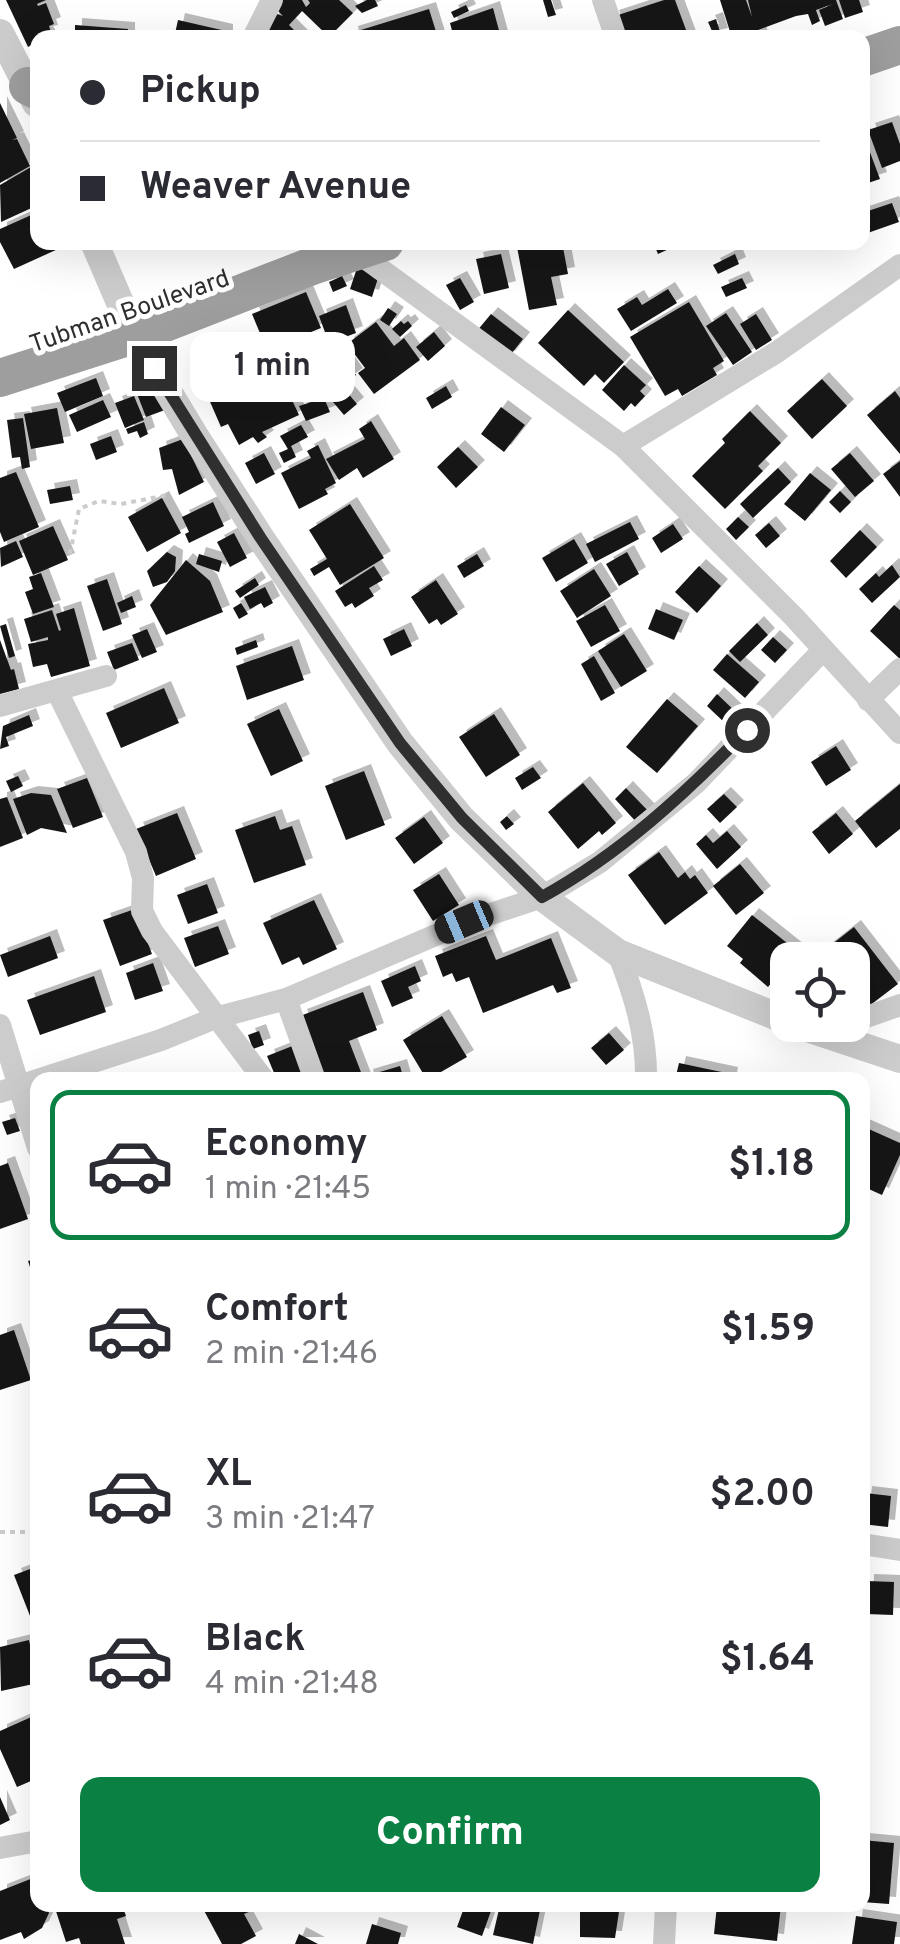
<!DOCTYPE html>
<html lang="en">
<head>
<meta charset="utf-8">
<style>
	:root { --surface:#fff; --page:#f2f2f3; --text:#2b2b33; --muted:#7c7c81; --line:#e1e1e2; --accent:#0b8043 }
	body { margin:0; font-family:Overpass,sans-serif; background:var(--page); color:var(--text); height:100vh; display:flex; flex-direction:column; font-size:38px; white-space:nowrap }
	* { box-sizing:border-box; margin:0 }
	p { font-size:32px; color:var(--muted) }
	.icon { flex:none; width:55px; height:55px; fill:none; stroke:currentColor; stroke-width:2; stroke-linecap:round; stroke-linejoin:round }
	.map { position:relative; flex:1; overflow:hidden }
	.side { position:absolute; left:30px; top:1072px; width:840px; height:840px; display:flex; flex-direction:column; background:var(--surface); border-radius:20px; box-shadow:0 10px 40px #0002 }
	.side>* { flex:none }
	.top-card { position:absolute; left:30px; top:30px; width:840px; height:220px; border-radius:20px; box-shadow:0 10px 40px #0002; display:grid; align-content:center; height:220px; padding:0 50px; background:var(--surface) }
	.controls { position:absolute; left:770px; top:942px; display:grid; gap:20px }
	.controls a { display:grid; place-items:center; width:100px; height:100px; border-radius:20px; background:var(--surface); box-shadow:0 10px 40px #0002; font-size:50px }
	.end { position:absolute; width:45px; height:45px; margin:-22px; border:12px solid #2f2f2f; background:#fff; box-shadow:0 0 0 5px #fff }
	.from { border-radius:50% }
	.bubble { position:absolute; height:70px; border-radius:20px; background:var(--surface); box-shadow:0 10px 40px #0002; font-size:32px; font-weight:700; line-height:70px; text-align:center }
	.car { position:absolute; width:30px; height:60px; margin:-30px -15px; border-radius:12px; box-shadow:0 0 8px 2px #0007; background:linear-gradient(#222 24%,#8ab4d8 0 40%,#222 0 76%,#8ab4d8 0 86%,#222 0) }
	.top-card b { display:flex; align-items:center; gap:35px; height:95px; font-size:38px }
	.top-card b+b { border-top:2px solid var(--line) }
	.top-card i { width:25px; height:25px; background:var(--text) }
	ul { padding:18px 0 0; list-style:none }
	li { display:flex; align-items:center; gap:30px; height:150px; margin:0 20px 15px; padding:0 30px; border:5px solid transparent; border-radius:20px }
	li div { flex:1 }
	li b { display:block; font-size:38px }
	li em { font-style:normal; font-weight:700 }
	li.on { border-color:var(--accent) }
	li>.icon { width:90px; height:90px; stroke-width:1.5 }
	.cta { display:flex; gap:20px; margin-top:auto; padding:20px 50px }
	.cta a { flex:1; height:115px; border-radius:20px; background:var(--accent); color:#fff; font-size:40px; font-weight:700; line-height:115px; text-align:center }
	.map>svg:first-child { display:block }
	.building { fill:#161616; filter:url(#shadow) }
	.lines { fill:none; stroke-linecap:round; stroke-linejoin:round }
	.path { stroke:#ccc; stroke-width:4; stroke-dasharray:5 5; stroke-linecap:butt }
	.minor { stroke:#ccc; stroke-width:22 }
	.tertiary { stroke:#ccc; stroke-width:28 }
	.trunk { stroke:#9e9e9e; stroke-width:38 }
	.route { stroke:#2f2f2f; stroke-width:12 }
	.labels { text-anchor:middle; stroke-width:10; stroke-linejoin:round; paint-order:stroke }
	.street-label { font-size:25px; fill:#2f2f2f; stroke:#fff }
</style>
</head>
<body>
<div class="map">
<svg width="900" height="1944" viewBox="0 0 900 1944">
	<defs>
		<filter id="shadow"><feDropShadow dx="7" dy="-7" stdDeviation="0" flood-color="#0004"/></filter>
	</defs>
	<rect width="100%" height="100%" fill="#fff"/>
	<path class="building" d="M6,0H46L37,4L38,6L46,3L54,24L49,26L51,32L46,33L49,38H38V55L33,50L35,43L28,47Z
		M280,0H302L306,7L310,3L308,0H339L353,13L329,37L302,11L289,25L302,38H258L277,14L283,16L274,7Z
		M367,0H375L378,6L362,13L355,6Z
		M543,0H551L556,15L548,17Z
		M664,0H675L689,38H619L612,17Z
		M720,0H746L752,17L748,0H836L843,19L825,26L819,10L833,4L816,10L820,21L812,25L808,14L796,16L758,30L761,38H732Z
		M839,0H859L863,12L845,18Z
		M466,5L469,11L454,18L451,12Z
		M493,8L501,38H454L450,23Z
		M429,9L438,38H352L351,33Z
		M716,19L721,35L707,38L705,33L712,31L708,22Z
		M178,20L226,31V38H174Z
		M75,25L128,29V38H75Z
		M0,103L17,138L12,140L17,139L30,166L0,183Z
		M892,122L900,144V161L882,168L868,130Z
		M862,131L880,179L862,185Z
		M31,167L37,181L33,183L38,192V205L1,222L0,185Z
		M892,203L899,222L862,235V213Z
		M38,212V242H55L58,249L14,269L0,242V229Z
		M539,242H562L568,274L551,277L557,305L529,310L517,247Z
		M653,242H684L658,254Z
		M501,254L509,288L484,294L476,259Z
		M735,254L739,264L718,274L713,265Z
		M357,268L379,275L372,297L350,289Z
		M342,276L347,286L333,292L329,282Z
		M460,278L474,302L460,310L446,285Z
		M742,278L747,288L726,297L721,287Z
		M668,289L677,303L631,331L617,309L637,297L642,305Z
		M306,292L321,328L267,350L252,314Z
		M689,302L724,361L713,368L717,375L682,396L678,389L665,396L630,337Z
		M346,305L356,333L329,343L319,316Z
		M388,308L397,314L389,326L380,320Z
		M568,310L624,362L604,383L595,374L584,386L538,343Z
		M726,313L752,352L733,365L706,326Z
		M491,314L523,339L508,358L476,332Z
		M756,314L772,340L756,350L740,324Z
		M401,321L404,324L408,321L412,326L400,337L392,329Z
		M376,322L394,346L404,338L420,360L374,394L358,373L365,368L347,344Z
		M434,332L445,346L428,361L416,347Z
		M270,353L299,415L262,432L267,437L258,443L253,437L239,445L228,424L221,427L201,381Z
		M319,359L337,389L324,396L306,367Z
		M346,361L356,375L341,385L332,372Z
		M624,365L646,385L640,391L645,396L635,407L631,403L624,411L602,390Z
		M96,378L103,396L65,412L57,393Z
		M152,378L165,410L146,417L134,386Z
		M822,379L847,406L812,439L787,411Z
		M446,386L452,397L432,409L426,398Z
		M346,391L357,404L344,415L333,402Z
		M895,391L900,398V454L867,415Z
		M134,396L144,420L125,428L115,403Z
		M324,398L330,412L306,421L299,406Z
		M103,400L111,417L77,432L69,415Z
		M501,407L525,425L504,452L481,434Z
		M57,408L64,443L31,449L24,414Z
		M750,411L781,443L758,466L763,471L725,509L692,476L725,443L722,439Z
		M23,418L30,467L22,469L20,457L12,458L7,420Z
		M371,421L394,459L363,478L357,468L339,480L326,459L365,439L359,429Z
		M144,422L148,434L140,438L137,431L128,434L126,429Z
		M301,425L308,437L291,446L296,457L284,463L279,453L288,449L280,436Z
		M111,436L117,452L96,460L90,444Z
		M183,439L204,482L179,495L172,469L163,470L159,448Z
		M318,445L336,483L325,489L328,494L299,509L281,473L311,458L307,451Z
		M458,447L478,467L456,488L437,467Z
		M264,453L275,474L256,484L245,463Z
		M850,453L874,481L855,497L831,469Z
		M900,461V497L883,474Z
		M778,468L791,482L753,518L740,504Z
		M16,472L39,527L4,542L0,532V478Z
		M810,473L831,490L805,521L784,504Z
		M70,486L73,500L50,504L47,490Z
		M840,491L851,502L840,513L829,502Z
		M162,498L181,533L147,552L128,517Z
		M213,502L224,526L189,543L185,534L189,532L182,517Z
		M350,504L384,558L340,585L329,567L314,576L310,569L327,559L309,530Z
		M738,517L749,527L736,540L726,529Z
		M630,522L639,539L595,562L586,544Z
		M769,523L780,536L766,548L755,535Z
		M673,524L683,539L661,553L652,538Z
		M53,526L68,560L33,575L19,541Z
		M860,530L877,547L846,578L830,561Z
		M234,533L247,558L230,567L217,542Z
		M574,539L588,563L556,582L542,558Z
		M16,541L23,557L1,567L0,548Z
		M167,552L176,557L175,571L167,582L153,587L147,571Z
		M627,552L639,574L619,586L606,564Z
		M199,554L222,561L219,572L196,564Z
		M477,554L484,566L464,578L457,566Z
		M186,560L210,581L223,612L166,635L150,605Z
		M892,565L900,577L872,603L859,589L876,573L879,577Z
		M374,566L383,580L369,588L374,596L355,608L352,603L345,607L335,591Z
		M699,566L721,586L697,613L675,592Z
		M594,569L611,596L577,618L560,591Z
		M41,573L54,607L33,614L25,592L33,589L29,577Z
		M255,578L259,585L240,598L235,591Z
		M107,579L122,624L103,631L87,586Z
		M436,580L458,614L441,625L437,619L429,624L411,597Z
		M265,587L273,603L264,608L261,603L250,609L244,597Z
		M132,596L136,607L121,613L117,603Z
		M241,603L248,614L239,619L233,608Z
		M605,605L620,631L591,647L576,621Z
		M894,605L900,610V659L870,631Z
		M74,608L90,666L51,677L47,664L33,667L28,644L48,640V637L31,642L24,619L52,610L59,631L61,630L56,614Z
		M656,609L683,620L674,640L648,629Z
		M757,623L768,635L740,662L729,651Z
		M6,624L15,656L9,658L0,626Z
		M147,629L157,652L142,658L132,635Z
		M404,629L412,646L391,656L383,639Z
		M624,634L647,671L621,687L598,651Z
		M773,637L787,650L775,663L761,650Z
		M0,640L11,670L14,669L19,689L0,694Z
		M256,640L258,647L237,655L235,648Z
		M132,643L139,660L114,670L107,652Z
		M292,646L304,680L247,700L236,666Z
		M727,654L759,682L745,698L713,670Z
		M594,656L615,693L601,701L581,664Z
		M164,688L179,723L121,748L106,713Z
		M717,694L737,713L726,724L707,706Z
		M667,699L698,726L657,773L626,747Z
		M279,709L303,761L271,776L247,724Z
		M494,714L520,755L486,777L459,737Z
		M29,715L33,726L6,737L9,746L0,749L3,726Z
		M836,746L851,770L826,786L811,762Z
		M533,767L541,778L522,790L515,778Z
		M364,771L385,825L346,840L325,786Z
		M18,776L23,786L11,792L6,781Z
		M87,778L103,817L73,828L57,789Z
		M583,783L616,823L602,835L599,831L578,849L548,812Z
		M900,784V829L876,848L855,821Z
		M626,788L651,814L639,825L615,799Z
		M31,793L51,795L67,833L41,828L27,835L13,799Z
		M724,794L737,807L720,823L707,809Z
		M7,797L23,838L0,847V799Z
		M177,813L196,859L156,876L136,829Z
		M836,813L853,834L829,854L812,832Z
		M275,816L280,830L292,826L306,865L254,883L235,830Z
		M507,816L514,824L506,830L500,822Z
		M424,817L443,843L414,864L395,838Z
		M727,831L741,847L717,869L696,844L706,835L713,843Z
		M659,852L678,878L685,872L690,879L695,875L708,893L665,925L628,875Z
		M740,864L764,893L736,915L713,886Z
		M439,874L459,905L433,921L413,890Z
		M207,884L218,913L188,924L177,895Z
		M314,900L337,949L303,965L299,957L282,965L263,923Z
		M135,909L152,954L120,966L103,920Z
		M752,915L797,951L768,987L740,963L743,959L727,946Z
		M218,926L229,954L195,967L184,938Z
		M854,927L898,984L852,1019V960H812Z
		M50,936L58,958L8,977L0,955Z
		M486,936L496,960L551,938L571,988L557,993L553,985L483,1013L469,977L456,982L452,973L443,977L435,956Z
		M153,963L163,991L135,1000L126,973Z
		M415,966L421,981L408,987L413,998L392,1007L381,981Z
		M94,976L106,1012L40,1035L27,1000Z
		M363,992L377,1030L349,1041L364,1080H325L300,1016Z
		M442,1016L467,1057L427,1080L403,1040Z
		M259,1031L264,1045L253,1049L248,1035Z
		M609,1033L624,1050L606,1065L591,1048Z
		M295,1045L306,1072L286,1080H277L267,1056Z
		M679,1063L731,1074L730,1080H675Z
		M400,1066L404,1080H367L366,1076Z
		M15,1118L20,1131L7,1135L2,1122Z
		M862,1126L900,1143V1155L882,1195L862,1186Z
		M8,1163L28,1219L0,1229V1166Z
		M38,1258V1288H37L28,1261Z
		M14,1330L31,1380L0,1390V1335Z
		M865,1493L891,1496L888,1527L862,1524Z
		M38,1566V1619L32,1621L14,1575Z
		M867,1581L894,1582L893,1615L866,1614Z
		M29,1640L38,1683L1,1691L0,1647Z
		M38,1714V1778L17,1787L0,1749V1731Z
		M0,1797L10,1820L0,1825Z
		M862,1840L894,1843L889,1904L862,1902Z
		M33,1878L38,1888V1905H46L49,1913L42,1928L24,1939L21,1932L0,1940V1891Z
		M54,1905H122L126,1916L117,1919L125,1944H81L79,1938L66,1942Z
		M201,1905H248L251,1911L244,1914L256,1936L241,1944H222Z
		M465,1905L491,1911L482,1936L457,1927Z
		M500,1905L540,1910L533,1944L493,1935Z
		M584,1905H620L615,1938L580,1937V1907Z
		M717,1905H781L777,1941L714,1934Z
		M856,1916L897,1922L894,1944H852Z
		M372,1924L401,1933L398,1944H366Z
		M299,1934L318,1944H295Z"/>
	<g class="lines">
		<path class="path" d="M70,554L79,509L99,501L121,504L168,495
			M0,1532H38"/>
		<path class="minor" d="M603,0L616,38
			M253,38L272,0
			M357,252L623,446L794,617L900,733
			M623,446L777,352L900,265
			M57,691L136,852L143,878L142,911L152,931L264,1080
			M868,700L900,669
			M0,706L106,676
			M618,953C634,994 647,1035 646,1080
			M286,999L315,1080
			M852,1022L900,1005
			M0,1025L38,1148
			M0,1092L161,1040L215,1018L286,999L464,923L542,897L600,862L696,783L823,650
			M862,1544L900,1550
			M0,1848L38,1841
			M664,1944L666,1905"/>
		<path class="tertiary" d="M0,33L36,103
			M94,242L134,335L193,433L260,537L400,743L461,818L542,897L618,953L788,1021
			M798,1025L900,1059"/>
		<path class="trunk" d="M862,58L900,45
			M28,86L38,91
			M0,378L134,335L312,266L385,242"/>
	</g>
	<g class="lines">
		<path class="route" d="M154,368L260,537L400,743L462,818L542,897C620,854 685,794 747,730"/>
	</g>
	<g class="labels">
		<g class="street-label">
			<text transform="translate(129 310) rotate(-19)" y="9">Tubman Boulevard</text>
		</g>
	</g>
</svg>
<div class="controls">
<a><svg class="icon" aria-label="locate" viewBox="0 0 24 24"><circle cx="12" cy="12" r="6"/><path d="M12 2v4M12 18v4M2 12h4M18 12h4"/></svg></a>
</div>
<i class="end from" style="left:747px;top:730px"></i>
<i class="end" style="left:154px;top:368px"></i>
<div class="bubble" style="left:190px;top:332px;width:165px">1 min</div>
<i class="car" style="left:464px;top:922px;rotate:247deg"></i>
<div class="top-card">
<b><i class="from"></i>Pickup</b>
<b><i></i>Weaver Avenue</b>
</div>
<section class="side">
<ul>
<li class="on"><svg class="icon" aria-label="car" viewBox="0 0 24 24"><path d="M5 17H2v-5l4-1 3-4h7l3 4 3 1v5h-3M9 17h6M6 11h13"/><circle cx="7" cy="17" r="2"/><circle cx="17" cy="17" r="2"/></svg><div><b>Economy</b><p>1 min · 21:45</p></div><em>$1.18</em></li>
<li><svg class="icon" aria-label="car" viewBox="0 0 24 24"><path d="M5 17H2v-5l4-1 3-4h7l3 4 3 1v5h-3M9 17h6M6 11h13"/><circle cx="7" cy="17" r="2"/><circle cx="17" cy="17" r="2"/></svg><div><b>Comfort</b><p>2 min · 21:46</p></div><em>$1.59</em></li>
<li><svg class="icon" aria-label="car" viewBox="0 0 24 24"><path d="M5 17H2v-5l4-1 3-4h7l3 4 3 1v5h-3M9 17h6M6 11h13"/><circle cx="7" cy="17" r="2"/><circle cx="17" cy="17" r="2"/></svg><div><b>XL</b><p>3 min · 21:47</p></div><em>$2.00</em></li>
<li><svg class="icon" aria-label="car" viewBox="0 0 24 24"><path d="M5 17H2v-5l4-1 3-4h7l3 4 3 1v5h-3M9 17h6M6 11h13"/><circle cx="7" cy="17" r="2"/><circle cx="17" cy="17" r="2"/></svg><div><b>Black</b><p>4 min · 21:48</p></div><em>$1.64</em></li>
</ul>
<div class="cta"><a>Confirm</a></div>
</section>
</div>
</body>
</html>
